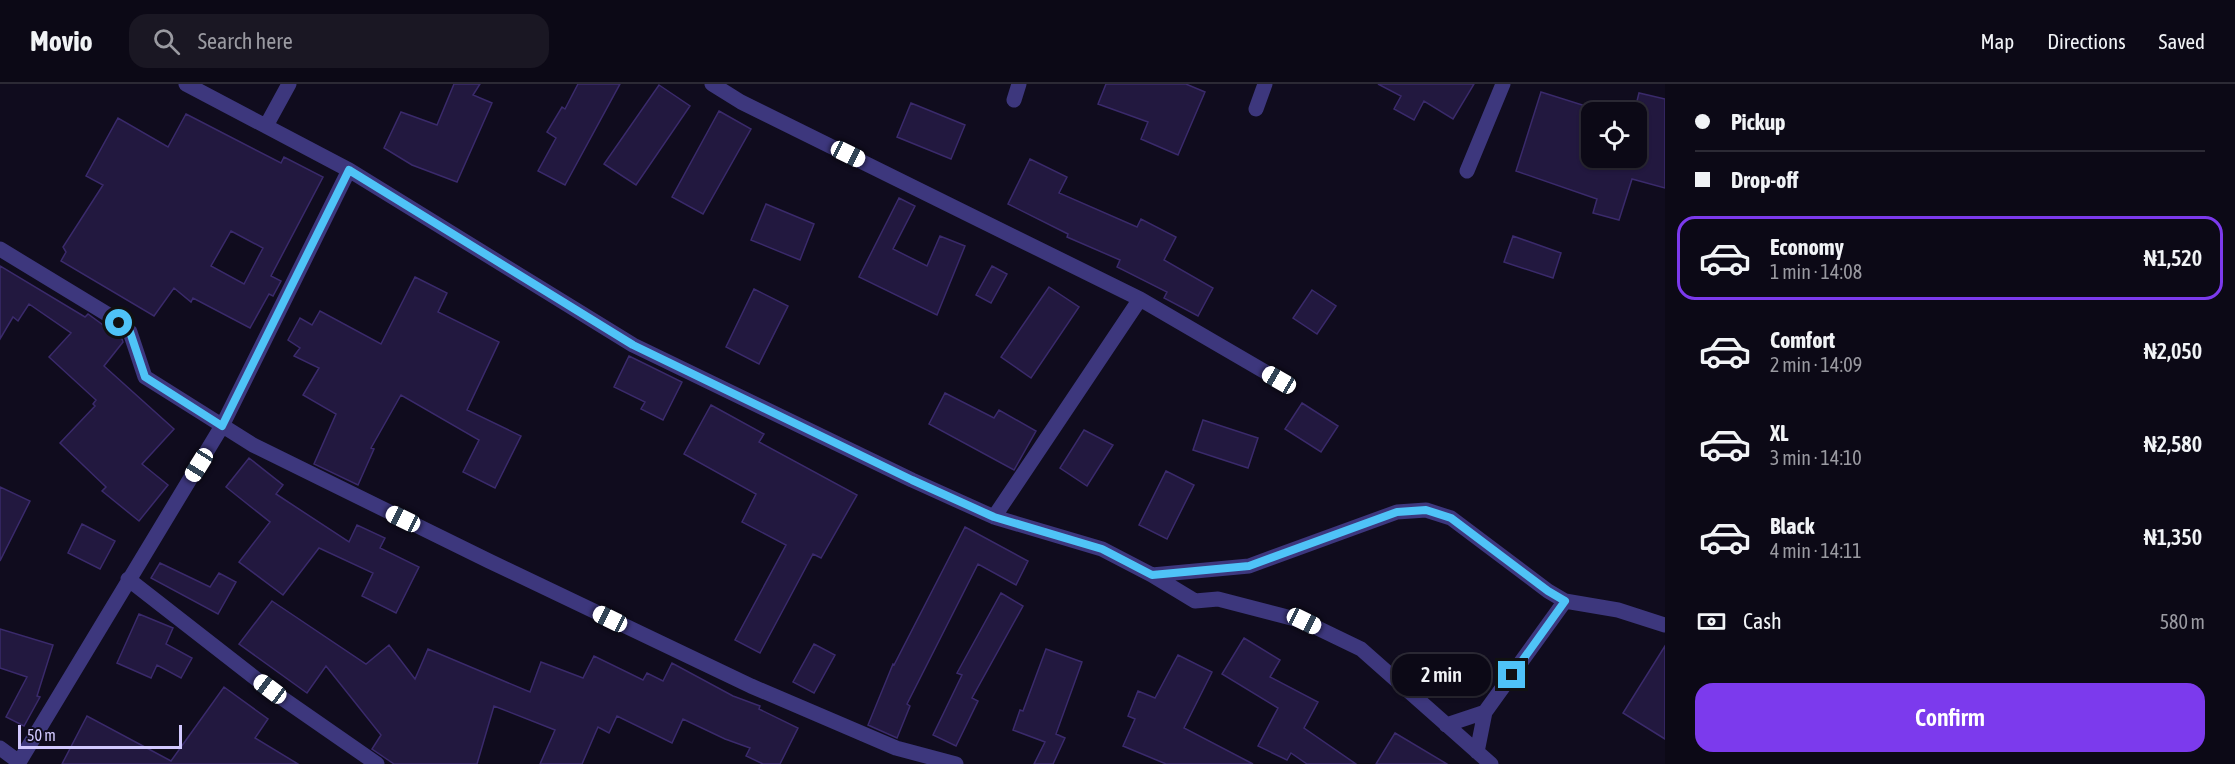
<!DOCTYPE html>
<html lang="en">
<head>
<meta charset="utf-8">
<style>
	:root { --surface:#0c0916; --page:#1a1723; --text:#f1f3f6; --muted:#9a9aa1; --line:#2c2a35; --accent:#7c3aed }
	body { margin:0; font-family:"Asap Condensed",sans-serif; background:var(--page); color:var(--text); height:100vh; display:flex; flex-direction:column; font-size:22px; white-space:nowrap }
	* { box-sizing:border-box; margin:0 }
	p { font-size:20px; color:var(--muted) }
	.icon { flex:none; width:33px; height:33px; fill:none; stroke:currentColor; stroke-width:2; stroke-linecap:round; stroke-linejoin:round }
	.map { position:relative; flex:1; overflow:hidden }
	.drawer { display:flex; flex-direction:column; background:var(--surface); width:570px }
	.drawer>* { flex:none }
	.top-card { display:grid; align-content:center; height:132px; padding:0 30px; background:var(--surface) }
	.tools { position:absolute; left:1581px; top:18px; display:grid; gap:12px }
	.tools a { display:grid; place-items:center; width:66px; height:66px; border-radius:12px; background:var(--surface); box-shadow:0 2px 4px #0004,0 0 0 2px var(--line); font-size:30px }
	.scale { position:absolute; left:18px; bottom:15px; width:164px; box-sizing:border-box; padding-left:6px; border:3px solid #d2c9ff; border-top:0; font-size:16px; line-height:21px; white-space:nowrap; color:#d2c9ff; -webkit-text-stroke:4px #100c1e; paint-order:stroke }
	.end { position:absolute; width:27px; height:27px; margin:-14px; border:8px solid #4fc3f7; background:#111; box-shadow:0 0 0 3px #111 }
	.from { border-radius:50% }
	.bubble { position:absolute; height:42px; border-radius:18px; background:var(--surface); box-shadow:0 2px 4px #0004,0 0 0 2px var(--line); font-size:20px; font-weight:600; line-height:42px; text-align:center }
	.car { position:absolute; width:18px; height:36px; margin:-18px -9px; border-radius:8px; box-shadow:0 0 4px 2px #0007; background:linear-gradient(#fff 24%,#345 0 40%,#fff 0 76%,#345 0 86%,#fff 0) }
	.top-card b { display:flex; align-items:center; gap:21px; height:57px; font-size:22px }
	.top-card b+b { border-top:2px solid var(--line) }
	.top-card i { width:15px; height:15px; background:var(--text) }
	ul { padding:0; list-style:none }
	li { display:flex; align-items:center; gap:18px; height:84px; margin:0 12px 9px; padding:0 18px; border:3px solid transparent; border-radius:18px }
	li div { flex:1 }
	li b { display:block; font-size:22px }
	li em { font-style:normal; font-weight:600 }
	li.on { border-color:var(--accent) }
	li>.icon { width:54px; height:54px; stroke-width:1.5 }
	.pay { display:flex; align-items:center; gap:15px; height:66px; padding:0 30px; font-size:22px }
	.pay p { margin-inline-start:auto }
	.button { display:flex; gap:12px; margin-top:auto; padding:12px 30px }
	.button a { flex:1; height:69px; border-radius:18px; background:var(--accent); color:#fff; font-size:24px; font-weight:600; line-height:69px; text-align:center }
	header { display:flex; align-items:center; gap:36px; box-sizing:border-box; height:84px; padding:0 30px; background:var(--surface); border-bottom:2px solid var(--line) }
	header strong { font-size:28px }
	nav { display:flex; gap:33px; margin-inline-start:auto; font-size:21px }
	.search { width:420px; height:54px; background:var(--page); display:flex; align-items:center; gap:15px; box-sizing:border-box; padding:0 21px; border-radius:18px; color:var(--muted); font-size:22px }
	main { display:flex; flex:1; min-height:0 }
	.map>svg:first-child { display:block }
	.building { fill:#22183f; stroke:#3a2a6b; stroke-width:1.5; fill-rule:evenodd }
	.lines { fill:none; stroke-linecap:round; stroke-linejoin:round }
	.street { stroke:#3d377d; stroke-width:15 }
	.route { stroke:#4fc3f7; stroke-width:8 }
</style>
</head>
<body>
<header>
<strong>Movio</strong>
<div class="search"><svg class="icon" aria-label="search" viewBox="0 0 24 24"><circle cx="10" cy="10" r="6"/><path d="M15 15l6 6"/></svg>Search here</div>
<nav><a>Map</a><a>Directions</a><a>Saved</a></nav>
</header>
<main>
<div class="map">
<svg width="1665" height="680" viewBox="0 0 1665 680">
	<rect width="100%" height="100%" fill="#100c1e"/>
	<path class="building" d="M454,0H480L473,11L492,19L457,98L412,81L384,64L401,28L437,41Z
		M578,0H620L565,101L538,87L556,54L547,48L562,23L565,25Z
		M1106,0H1186L1205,8L1178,71L1141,55L1148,38L1098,20Z
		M1378,0H1474L1453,35L1424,17L1414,36L1394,25L1401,12Z
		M659,1L690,22L636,101L604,80Z
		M1541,8L1592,24V74H1636V21L1639,9L1665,15V104L1632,95L1619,136L1593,129L1597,115L1516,87Z
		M911,19L965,41L951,75L897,53Z
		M719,27L751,45L703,130L672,113Z
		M186,30L281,79L284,73L323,93L271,192L281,197L273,212L269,210L250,244L193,214L191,218L174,204L154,232L61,177L66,168L63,163L103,101L86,92L118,34L168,63ZM231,147L263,164L244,200L211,182Z
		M1030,75L1067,93L1059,109L1137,143L1141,135L1176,153L1164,176L1213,204L1198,232L1164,214L1167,208L1117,183L1120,176L1067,153L1068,150L1008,120Z
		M899,114L915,122L893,165L927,182L940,152L965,162L937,231L859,193Z
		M766,120L814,140L800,176L751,156Z
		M1513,152L1561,169L1553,194L1504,178Z
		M0,182L85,233L88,230L122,255L123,258L104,282L174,345L142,380L168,401L139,437L102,407L106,403L60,359L95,322L93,320L96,316L49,273L71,249L29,220L18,237L13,233L0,255Z
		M992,182L1007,190L991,219L976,211Z
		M415,193L447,209L438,228L499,258L467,326L521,352L495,404L463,388L479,356L401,311L371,364L374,365L358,401L314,380L336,330L303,311L319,284L294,272L300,264L288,256L300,234L312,241L320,227L381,260Z
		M1049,203L1079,223L1031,294L1001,273Z
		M754,205L788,222L759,280L726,263Z
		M1312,206L1336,222L1317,250L1293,234Z
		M629,272L682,298L663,336L641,325L645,318L614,303Z
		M945,309L994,334L999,326L1036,347L1014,386L929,340Z
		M1302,319L1338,342L1321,368L1285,345Z
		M711,321L764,350L759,358L857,411L821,474L813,470L760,569L735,556L786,461L742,438L756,410L684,370Z
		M1203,336L1258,354L1248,384L1193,366Z
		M1084,346L1113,361L1087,402L1060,384Z
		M249,374L283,401L276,410L349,458L357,441L385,454L380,464L419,483L396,529L362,512L373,489L319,464L283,511L239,478L270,438L226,403Z
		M1166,387L1194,401L1167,455L1139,441Z
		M0,403L30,417L0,477Z
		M82,440L115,457L100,485L68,469Z
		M965,443L1028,477L1016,501L978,480L907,620L910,622L897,654L868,641L893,580L894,581Z
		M160,479L210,503L219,489L236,498L218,530L151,494Z
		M1001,509L1023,522L972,614L978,617L956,662L933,651L962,591L957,589Z
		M272,517L366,580L389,561L415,595L428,565L530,608L541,578L583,594L594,572L643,596L647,589L663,597L672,579L733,612L760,622L759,625L798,644L780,680H763L746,672L750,664L725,655L683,635L672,659L617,632L609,649L598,643L582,680H540L555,646L494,622L477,680H394L372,665L381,651L326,582L307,609L239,560Z
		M139,530L173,544L166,560L192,574L181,594L157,581L151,594L117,579Z
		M0,545L53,561L37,612L40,613L24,642L6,633L27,593L0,584Z
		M1244,554L1280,576L1270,593L1318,618L1304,644L1356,680H1307L1291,669L1287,676L1258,662L1278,624L1222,590Z
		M814,560L835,571L814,609L793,598Z
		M1665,562V655L1623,629Z
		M1046,565L1082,578L1056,650L1065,654L1053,680H1034L1045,658L1013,646L1020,626L1023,627Z
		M1178,571L1212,588L1184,644L1253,680H1166L1123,662L1135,635L1128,632L1138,607L1155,614Z
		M224,603L268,635L255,654L298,680H62L87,632L171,677Z
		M1395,649L1447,680H1376Z"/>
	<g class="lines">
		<path class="street" d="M186,0L349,86L633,261L912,396L994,433L1102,465L1152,491L1249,482L1397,428L1426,426L1451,434L1548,507L1565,517L1618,526L1665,541
			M712,0L741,18L1140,215L1279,296
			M1014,16L1019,0
			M1256,25L1265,0
			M266,42L289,0
			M1467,87L1503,0
			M0,165L107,230L130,248L145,293L253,361L489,477L751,602L896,664L956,680
			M994,433L1140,215
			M1152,491L1195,517L1218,515L1303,537L1361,565L1491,680
			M128,495L269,605L377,680
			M1446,641L1485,628
			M0,664L19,678
			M1477,668L1485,628L1565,517
			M18,680L222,342L349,86"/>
	</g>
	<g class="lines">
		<path class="route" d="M119,239L130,248L145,293L222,342L349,86L633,261L912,396L994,433L1102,465L1152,491L1249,482L1397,428L1426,426L1451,434L1548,507L1565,517L1512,591"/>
	</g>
</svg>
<div class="tools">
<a><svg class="icon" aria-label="locate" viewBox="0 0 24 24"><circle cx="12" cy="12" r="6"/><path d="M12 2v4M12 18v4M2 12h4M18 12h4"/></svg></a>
</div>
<div class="scale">50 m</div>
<i class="end from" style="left:119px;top:239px"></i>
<i class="end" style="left:1512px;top:591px"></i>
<div class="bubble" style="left:1392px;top:570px;width:99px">2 min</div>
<i class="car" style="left:848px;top:70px;rotate:116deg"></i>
<i class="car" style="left:1279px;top:296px;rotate:300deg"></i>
<i class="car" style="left:199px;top:381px;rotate:212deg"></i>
<i class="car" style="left:403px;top:435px;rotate:296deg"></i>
<i class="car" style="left:610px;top:535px;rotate:296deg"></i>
<i class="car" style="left:1304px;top:537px;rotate:116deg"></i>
<i class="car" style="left:270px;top:605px;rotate:307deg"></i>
</div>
<section class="drawer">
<div class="top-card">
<b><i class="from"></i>Pickup</b>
<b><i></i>Drop-off</b>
</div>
<ul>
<li class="on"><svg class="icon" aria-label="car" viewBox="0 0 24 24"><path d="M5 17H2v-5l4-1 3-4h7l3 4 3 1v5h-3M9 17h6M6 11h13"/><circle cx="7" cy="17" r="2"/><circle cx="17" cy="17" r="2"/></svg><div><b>Economy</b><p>1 min · 14:08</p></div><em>₦1,520</em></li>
<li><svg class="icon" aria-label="car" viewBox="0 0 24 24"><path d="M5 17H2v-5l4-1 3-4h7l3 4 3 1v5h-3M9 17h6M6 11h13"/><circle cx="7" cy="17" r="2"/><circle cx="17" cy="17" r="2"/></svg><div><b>Comfort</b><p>2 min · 14:09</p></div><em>₦2,050</em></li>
<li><svg class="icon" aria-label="car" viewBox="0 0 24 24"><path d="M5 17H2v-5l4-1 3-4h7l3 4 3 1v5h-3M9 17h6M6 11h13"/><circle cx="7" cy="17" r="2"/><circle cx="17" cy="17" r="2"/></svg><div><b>XL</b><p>3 min · 14:10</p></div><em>₦2,580</em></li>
<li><svg class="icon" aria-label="car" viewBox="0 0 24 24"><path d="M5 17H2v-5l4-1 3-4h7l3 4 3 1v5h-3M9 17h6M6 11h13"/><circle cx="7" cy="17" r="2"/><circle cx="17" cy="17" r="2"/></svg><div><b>Black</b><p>4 min · 14:11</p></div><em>₦1,350</em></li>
</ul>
<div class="pay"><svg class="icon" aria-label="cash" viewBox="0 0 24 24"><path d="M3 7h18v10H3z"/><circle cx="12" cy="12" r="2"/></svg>Cash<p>580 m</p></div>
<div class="button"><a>Confirm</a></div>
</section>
</main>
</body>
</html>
